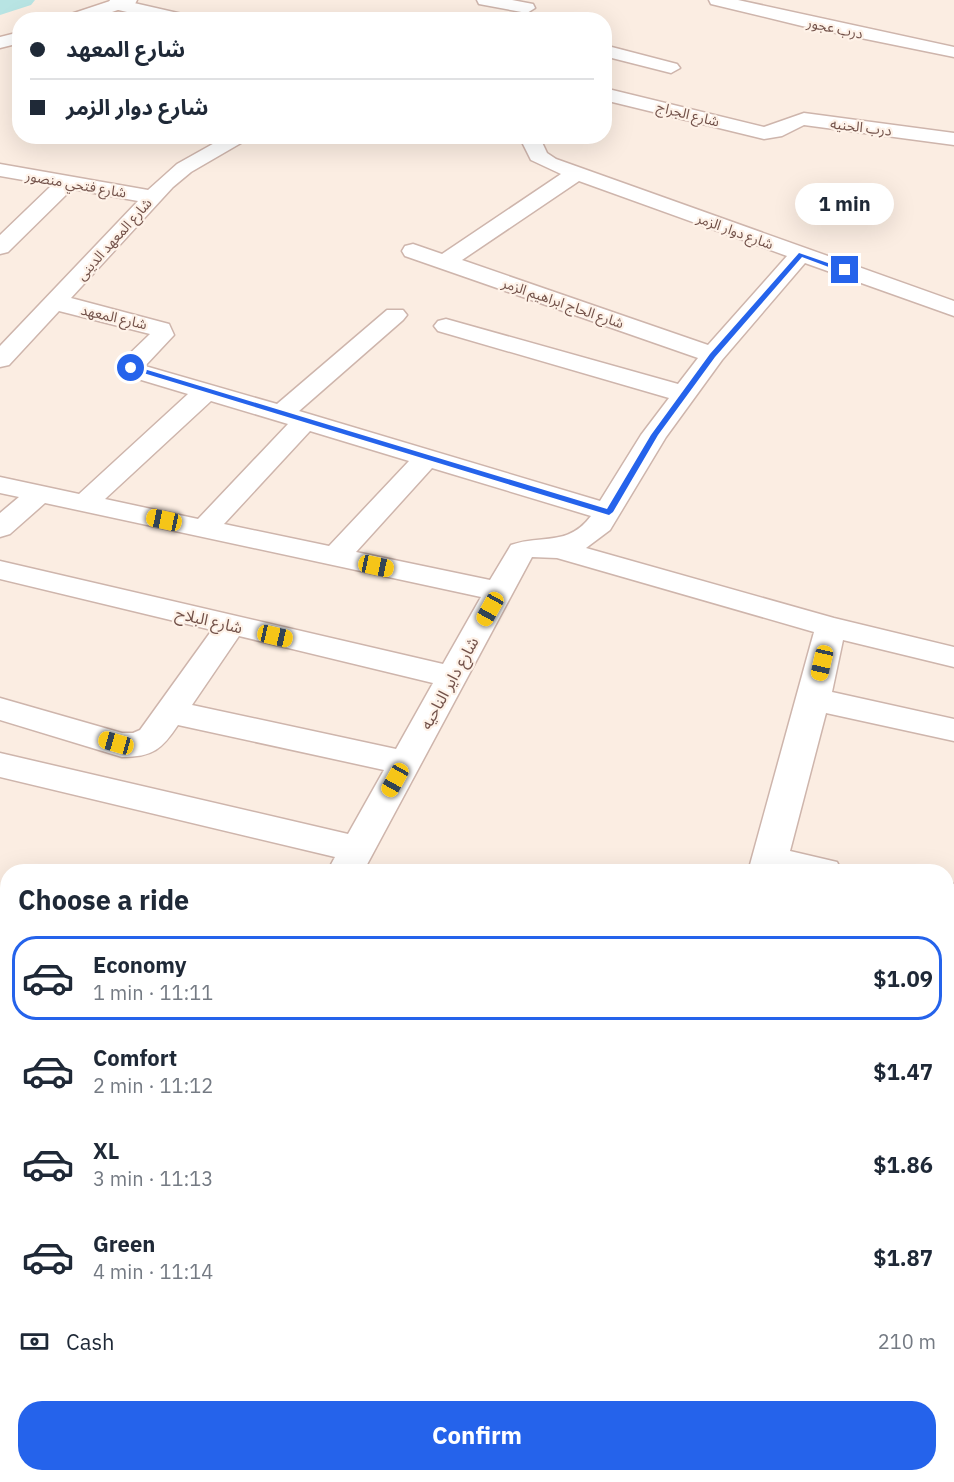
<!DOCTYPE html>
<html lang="en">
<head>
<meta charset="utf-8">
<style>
	:root { --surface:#fff; --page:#f6f6f7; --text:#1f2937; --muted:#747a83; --line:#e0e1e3; --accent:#2563eb }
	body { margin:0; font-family:"IBM Plex Sans","Noto Sans Arabic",sans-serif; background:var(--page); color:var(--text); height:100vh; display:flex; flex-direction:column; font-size:22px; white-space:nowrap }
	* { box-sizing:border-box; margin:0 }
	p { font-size:20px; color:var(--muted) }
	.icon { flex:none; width:33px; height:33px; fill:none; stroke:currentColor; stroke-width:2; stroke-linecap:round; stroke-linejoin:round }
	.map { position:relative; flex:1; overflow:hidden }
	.sheet { position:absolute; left:0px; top:864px; width:954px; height:618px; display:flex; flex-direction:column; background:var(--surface); border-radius:24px 24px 0 0; box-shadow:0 6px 24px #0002 }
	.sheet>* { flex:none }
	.top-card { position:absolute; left:12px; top:12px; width:600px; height:132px; border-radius:24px; box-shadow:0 6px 24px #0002; display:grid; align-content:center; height:132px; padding:0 18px; background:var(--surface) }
	.end { position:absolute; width:27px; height:27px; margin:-14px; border:8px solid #2563eb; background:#fff; box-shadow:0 0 0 3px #fff }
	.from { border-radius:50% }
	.bubble { position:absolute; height:42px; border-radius:21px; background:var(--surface); box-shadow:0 6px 24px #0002; font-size:20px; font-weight:800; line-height:42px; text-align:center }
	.car { position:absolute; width:18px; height:36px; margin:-18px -9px; border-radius:8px; box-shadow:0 0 4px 2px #0007; background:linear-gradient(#f5c518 24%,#345 0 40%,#f5c518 0 76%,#345 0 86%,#f5c518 0) }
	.top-card b { display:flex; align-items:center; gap:21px; height:57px; font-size:22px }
	.top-card b+b { border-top:2px solid var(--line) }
	.top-card i { width:15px; height:15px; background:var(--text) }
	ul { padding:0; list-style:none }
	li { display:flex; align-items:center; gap:18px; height:84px; margin:0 12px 9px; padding:0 6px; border:3px solid transparent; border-radius:24px }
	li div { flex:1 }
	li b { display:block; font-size:22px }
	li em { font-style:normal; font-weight:800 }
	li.on { border-color:var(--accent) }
	li>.icon { width:54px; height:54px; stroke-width:1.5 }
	h2 { padding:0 18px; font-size:27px; line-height:72px }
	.pay { display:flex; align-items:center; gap:15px; height:66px; padding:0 18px; font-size:22px }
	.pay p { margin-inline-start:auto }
	.action { display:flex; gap:12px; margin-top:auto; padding:12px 18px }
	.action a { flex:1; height:69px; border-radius:24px; background:var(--accent); color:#fff; font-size:24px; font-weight:800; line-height:69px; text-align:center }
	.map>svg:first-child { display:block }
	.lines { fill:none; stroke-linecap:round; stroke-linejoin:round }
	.canal { fill:#b8e4e3; fill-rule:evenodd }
	.street-casing { stroke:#ceb5ac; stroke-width:3 }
	.secondary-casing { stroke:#d1b4a9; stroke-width:3 }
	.street { fill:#fff; fill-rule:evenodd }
	.secondary { fill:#fff; fill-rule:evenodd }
	.route { fill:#2563eb }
	.labels { text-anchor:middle; stroke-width:4.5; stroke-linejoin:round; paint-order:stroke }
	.far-street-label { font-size:14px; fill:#725149; stroke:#fef2e8 }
	.street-label { font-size:16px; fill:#725149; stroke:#fef2e8 }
</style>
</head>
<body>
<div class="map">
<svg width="954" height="1482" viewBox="0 0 954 1482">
	<rect width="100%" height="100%" fill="#fbede2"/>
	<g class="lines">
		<path class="canal" d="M0,0H35L31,5L0,15Z"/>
		<defs>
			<path id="street" d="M110,0H121L191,16L193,20H161L110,8L108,4Z
				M477,0H512L533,4L535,8L527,13L479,4Z
				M709,0H738L954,47V57L802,26L711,4Z
				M604,45L677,64L680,68L671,73L604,56Z
				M604,88L764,127L804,113L954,133V145L804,125L782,136L764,139L604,100Z
				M227,136H253L191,172L173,187L71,298L169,324L174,335L145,366L277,404L387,310H403L407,315L403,320L299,411L600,501L641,435L669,398L438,331L434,326L438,321L446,319L678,384L698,358L405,256L402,251L405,246L413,244L442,254L561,174L531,160L519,136H539L547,153L556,159L954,301V316L805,263L722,360L666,437L610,530L586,548L834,618L954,647V667L843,640L832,692L954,719V741L826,713L790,851L837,862L842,872H748L814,632L557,558L532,557L363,872H327L335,857L0,777V753L348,834L384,770L178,725C162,749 153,757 122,757L0,720V698L122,733H133L140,730L212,630L0,579V561L443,664L481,597L45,503L10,534L0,537V513L19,497L0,493V477L79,494L188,394L128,376L120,369L123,360L150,334L59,311L9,365L0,367V346L138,201L72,189L8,252L0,254V235L52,185L0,176V164L148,190L177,164ZM579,181L787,256L708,345L462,260ZM211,401L288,424L198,519L105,499ZM310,431L409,461L329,546L224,524ZM432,468L591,516C568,547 542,534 511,545L490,580L356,552ZM239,636L433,683L396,749L192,705Z
				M946,883L954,884V912L946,911Z
				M946,1102L954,1104V1140L946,1138Z
				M0,1185L8,1188V1228L0,1225Z
				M954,1199V1248L946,1251V1202Z
				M946,1313L954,1315V1361L946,1358Z
				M785,1474H834L832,1482H782Z"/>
			<path id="secondary" d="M113,0H137L135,4L89,20H63L65,16Z
				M20,32V43L0,48V37Z"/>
		</defs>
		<use href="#street" class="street-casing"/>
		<use href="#secondary" class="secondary-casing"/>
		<use href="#street" class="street"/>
		<use href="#secondary" class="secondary"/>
	</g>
	<path class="route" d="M799,253L848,270L842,272L802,257L715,357L658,435L613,512L609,515L127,368L134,366L607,509L651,435L710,354Z"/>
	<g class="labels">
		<g class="far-street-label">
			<text transform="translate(835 28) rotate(12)" y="5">درب عجور</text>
			<text transform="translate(688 114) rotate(14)" y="5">شارع الجراج</text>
			<text transform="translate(861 127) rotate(7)" y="5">درب الحنيه</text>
			<text transform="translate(76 184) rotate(10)" y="5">شارع فتحي منصور</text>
			<text transform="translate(735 231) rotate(20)" y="5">شارع دوار الزمر</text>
			<text transform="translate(114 239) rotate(-48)" y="5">شارع المعهد الدينى</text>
			<text transform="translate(563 303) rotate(19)" y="5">شارع الحاج ابراهيم الزمر</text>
			<text transform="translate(114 317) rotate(13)" y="5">شارع المعهد</text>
		</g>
		<g class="street-label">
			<text transform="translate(209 620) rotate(13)" y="6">شارع البلاح</text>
			<text transform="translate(449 683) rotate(-61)" y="6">شارع داير الناحيه</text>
		</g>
	</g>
</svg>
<i class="end from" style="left:131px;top:368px"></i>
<i class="end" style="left:845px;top:270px"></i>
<div class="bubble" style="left:795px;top:183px;width:99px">1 min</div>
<i class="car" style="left:164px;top:520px;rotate:282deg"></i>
<i class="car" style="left:376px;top:566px;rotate:102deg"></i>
<i class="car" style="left:490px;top:609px;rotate:209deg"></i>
<i class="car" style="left:275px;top:636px;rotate:103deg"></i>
<i class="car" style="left:822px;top:663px;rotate:193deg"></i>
<i class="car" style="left:116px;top:743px;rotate:286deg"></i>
<i class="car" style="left:395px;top:780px;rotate:209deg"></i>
<div class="top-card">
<b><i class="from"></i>شارع المعهد</b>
<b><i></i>شارع دوار الزمر</b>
</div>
<section class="sheet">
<h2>Choose a ride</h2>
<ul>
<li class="on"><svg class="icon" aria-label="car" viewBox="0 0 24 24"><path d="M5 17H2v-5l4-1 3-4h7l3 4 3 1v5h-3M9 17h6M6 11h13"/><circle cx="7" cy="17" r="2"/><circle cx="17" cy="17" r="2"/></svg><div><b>Economy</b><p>1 min · 11:11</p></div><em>$1.09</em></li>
<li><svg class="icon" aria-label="car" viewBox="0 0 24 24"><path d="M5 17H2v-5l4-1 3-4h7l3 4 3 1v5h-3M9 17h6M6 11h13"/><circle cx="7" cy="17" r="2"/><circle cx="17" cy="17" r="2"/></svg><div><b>Comfort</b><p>2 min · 11:12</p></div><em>$1.47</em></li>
<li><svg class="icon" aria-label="car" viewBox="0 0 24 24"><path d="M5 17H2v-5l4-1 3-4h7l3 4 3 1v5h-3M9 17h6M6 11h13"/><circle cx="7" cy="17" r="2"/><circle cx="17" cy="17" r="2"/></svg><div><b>XL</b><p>3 min · 11:13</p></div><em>$1.86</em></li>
<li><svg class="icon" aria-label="car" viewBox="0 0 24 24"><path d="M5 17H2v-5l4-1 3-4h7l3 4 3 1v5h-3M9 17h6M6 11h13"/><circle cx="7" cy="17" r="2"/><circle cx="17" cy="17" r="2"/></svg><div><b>Green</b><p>4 min · 11:14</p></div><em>$1.87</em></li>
</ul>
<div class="pay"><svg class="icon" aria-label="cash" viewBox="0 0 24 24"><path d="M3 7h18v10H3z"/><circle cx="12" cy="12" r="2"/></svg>Cash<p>210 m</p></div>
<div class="action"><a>Confirm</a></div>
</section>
</div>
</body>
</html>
